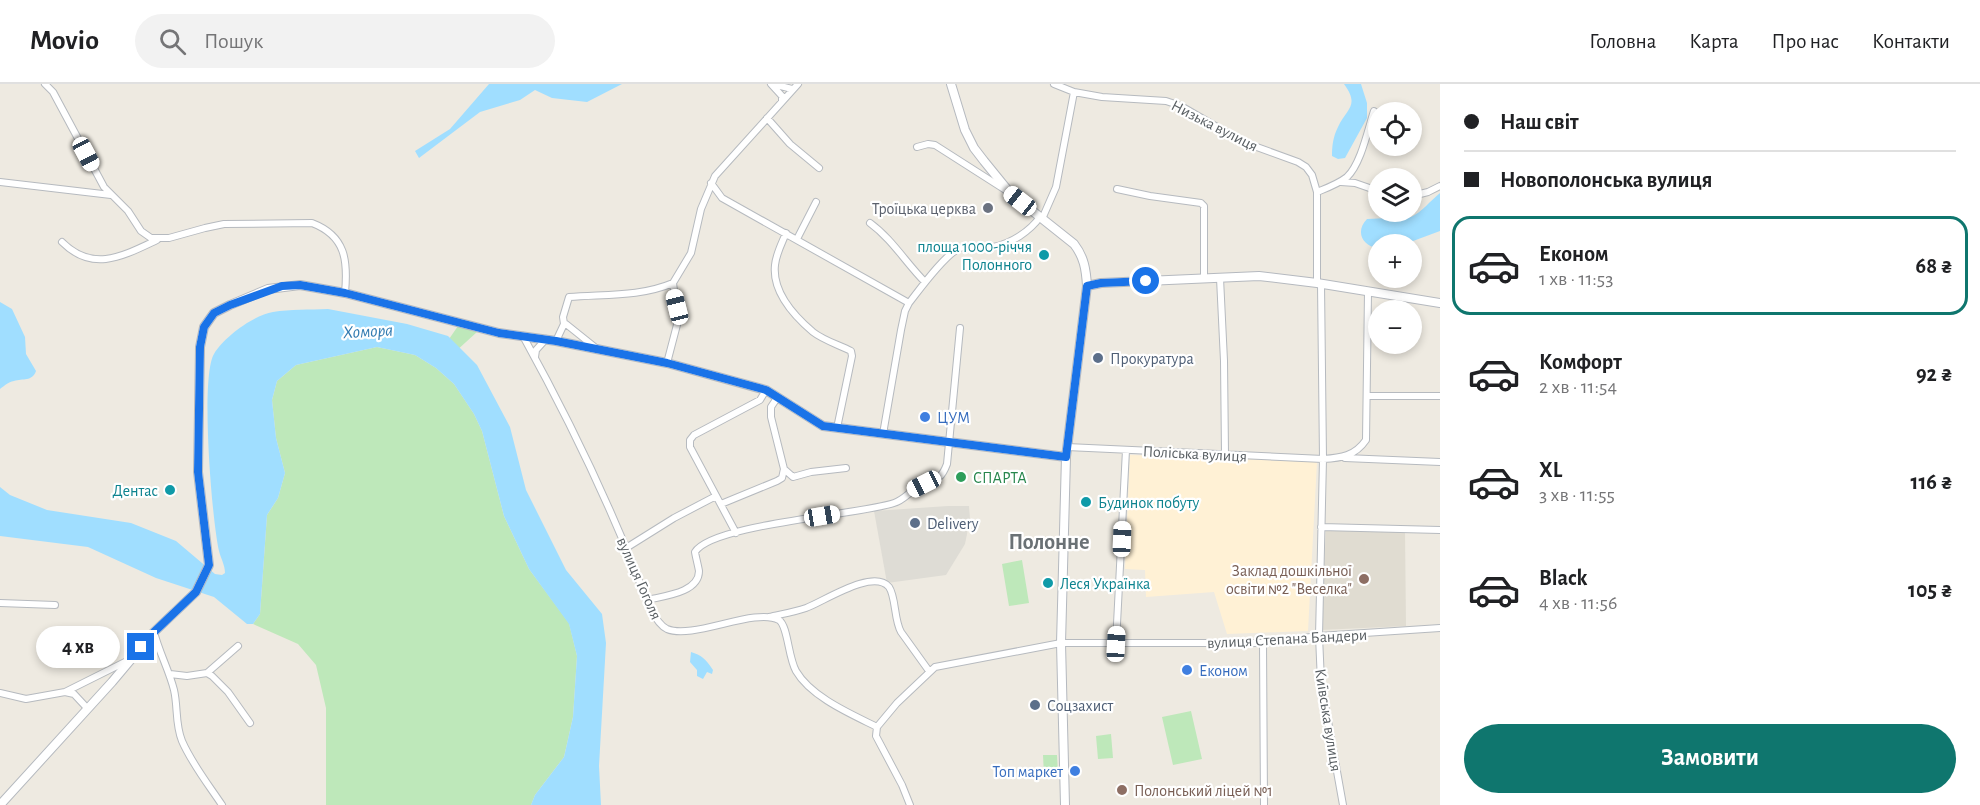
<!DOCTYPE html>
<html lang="uk">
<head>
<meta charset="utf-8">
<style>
	:root { --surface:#fff; --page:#f2f2f2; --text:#202124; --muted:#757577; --line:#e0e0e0; --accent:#0f766e }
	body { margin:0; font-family:"Alegreya Sans",sans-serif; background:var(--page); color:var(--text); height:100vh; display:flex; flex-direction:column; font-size:22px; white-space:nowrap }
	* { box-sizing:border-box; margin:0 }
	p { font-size:20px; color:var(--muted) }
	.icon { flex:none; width:33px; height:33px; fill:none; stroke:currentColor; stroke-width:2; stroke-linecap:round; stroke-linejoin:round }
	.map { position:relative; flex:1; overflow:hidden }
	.panel { display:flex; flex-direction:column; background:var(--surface); width:540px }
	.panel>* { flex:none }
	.guide { display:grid; align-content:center; height:132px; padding:0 24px; background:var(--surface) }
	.tools { position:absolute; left:1368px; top:18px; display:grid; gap:12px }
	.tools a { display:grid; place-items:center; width:54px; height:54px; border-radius:50%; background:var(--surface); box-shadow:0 3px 9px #0003; font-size:30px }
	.end { position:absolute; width:27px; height:27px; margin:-14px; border:8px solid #1a73e8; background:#fff; box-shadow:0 0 0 3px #fff }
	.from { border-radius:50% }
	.bubble { position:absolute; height:42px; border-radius:21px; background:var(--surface); box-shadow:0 3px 9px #0003; font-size:20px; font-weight:700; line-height:42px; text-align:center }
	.car { position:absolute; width:18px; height:36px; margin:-18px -9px; border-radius:8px; box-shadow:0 0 4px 2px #0007; background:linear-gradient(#fff 24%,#345 0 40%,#fff 0 76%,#345 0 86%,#fff 0) }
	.guide b { display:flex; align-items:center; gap:21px; height:57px; font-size:22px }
	.guide b+b { border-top:2px solid var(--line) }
	.guide i { width:15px; height:15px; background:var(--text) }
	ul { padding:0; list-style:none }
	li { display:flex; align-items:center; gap:18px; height:99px; margin:0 12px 9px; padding:0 12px; border:3px solid transparent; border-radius:18px }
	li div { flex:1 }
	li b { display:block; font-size:22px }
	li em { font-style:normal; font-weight:700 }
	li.current { border-color:var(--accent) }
	li>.icon { width:54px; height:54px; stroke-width:1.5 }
	.cta { display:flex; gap:12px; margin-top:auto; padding:12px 24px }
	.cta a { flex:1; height:69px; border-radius:36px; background:var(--accent); color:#fff; font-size:24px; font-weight:700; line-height:69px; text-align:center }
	header { display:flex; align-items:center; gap:36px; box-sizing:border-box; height:84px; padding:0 30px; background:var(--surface); border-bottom:2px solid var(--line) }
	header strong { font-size:28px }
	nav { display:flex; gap:33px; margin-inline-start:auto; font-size:21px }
	.search { width:420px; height:54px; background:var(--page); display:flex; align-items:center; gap:15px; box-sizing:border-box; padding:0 21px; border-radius:33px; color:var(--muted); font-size:22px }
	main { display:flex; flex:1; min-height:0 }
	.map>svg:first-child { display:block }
	.commercial { fill:#fff1d5 }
	.industrial { fill:#dedcd5 }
	.education { fill:#e0dcd1 }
	.green { fill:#bee8ba }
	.water { fill:#a0deff }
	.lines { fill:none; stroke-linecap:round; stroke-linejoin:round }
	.street-casing { stroke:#b6babf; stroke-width:8 }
	.secondary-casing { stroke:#b5b9bf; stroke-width:10 }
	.street { stroke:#fff; stroke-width:6 }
	.secondary { stroke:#fff; stroke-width:8 }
	.route { stroke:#1a73e8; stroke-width:8 }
	.worship-dot { fill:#6b7280; stroke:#fff; stroke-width:2 }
	.culture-dot { fill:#0f9aa8; stroke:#fff; stroke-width:2 }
	.service-dot { fill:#5c6f8a; stroke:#fff; stroke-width:2 }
	.shop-dot { fill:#3f7fe0; stroke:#fff; stroke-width:2 }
	.leisure-dot { fill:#2e9e5b; stroke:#fff; stroke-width:2 }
	.education-dot { fill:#8d6e63; stroke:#fff; stroke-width:2 }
	.labels { text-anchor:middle; stroke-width:4.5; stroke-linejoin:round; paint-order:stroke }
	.street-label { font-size:16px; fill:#595f63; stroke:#fff }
	.worship-label { font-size:16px; fill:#5b616d; stroke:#fff; text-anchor:end }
	.culture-label { font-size:16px; fill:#0d838f; stroke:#fff; text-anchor:end }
	.service-label { font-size:16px; fill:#4e5e75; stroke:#fff; text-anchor:start }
	.shop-label { font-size:16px; fill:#366cbe; stroke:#fff; text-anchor:start }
	.leisure-label { font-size:16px; fill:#27864d; stroke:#fff; text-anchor:start }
	.education-label { font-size:16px; fill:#785e54; stroke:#fff; text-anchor:end }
	.water-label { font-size:18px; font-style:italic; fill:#327bb1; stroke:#fff }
	.district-label { font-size:22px; font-weight:bold; fill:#6a7175; stroke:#fff }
</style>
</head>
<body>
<header>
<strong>Movio</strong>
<div class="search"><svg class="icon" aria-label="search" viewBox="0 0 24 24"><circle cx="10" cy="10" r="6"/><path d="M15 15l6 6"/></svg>Пошук</div>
<nav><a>Головна</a><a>Карта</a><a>Про нас</a><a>Контакти</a></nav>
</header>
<main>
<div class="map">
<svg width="1440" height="721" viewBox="0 0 1440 721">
	<rect width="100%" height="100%" fill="#eeeae1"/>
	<path class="commercial" d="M1130,371L1317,378L1308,547L1227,550L1214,508L1146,513L1145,486L1125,485Z"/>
	<path class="industrial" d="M948,422H969L970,435L965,460L946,491L887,499L874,427Z"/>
	<path class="education" d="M1326,445L1405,448L1406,542L1321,546Z"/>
	<path class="green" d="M458,242L477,248L455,268L447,258Z
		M377,263L415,271L436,284L454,300L474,330L482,347L504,432L529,485L569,539L577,572L573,633L564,673L535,711L531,721H326V624L316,581L298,560L253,540L260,530L267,431L278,414L285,389L276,354L272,316L277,297L296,281Z
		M1022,476L1029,519L1009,522L1002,480Z
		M1191,627L1202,675L1173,681L1162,633Z
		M1111,650L1113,674L1098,675L1096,652Z
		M1043,671H1057L1058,690L1044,691Z"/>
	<path class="water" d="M489,0H622L587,18L552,14L535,6L520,16L480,28L419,74L415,67L450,45Z
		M1344,0H1361L1367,19V34L1345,74L1338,75L1332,72C1332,62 1333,53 1338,43C1347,24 1360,22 1344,0Z
		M1440,109V147L1405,160H1378V164C1362,162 1355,147 1367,135L1411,133C1421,129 1431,116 1440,109Z
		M0,218L12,225L25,253L26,270L36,287C32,298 23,294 14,297C8,298 4,302 0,305Z
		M328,225L407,240L448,252L477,281L510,343L526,406L566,486L602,530L606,559L599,682L601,721H531L535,711L564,673L573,633L577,572L569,540L529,485L504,432L482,347L474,330L454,300L436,284L415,271L377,263L296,281L277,297L272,316L276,354L285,389L278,414L267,431L260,530L253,540H247L214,513L156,494L88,463L0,452V403L10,411L47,426L131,439L176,457L215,490L222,491L225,489C225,481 221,475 219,467C212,437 200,293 214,270C224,253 254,231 273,228C290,225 310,226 328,225Z
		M691,568C701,571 706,575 713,586L712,590L707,588L703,595L697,592V586L690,578Z"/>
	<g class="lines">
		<defs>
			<path id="street" d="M45,0L53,8L104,103L128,127L141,147L151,154H169L205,144L224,140L312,139C346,152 348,177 345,209
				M771,0L782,12V17
				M773,0L792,5
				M1054,0L1074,8L1102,13L1166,17L1181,22L1243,58L1298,78L1306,83L1312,91L1317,108V199
				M767,34L790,60L819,84
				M917,63L928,60L935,61L1007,107
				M0,98L111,111
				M1341,98L1355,99L1378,107
				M711,99L722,114L909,219
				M1117,105L1150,112L1201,119L1204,122V194
				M1317,108C1327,104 1338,100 1347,93C1361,80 1368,45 1374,27
				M1412,112L1428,108L1440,102
				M1042,135L1056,103L1074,8
				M870,139C892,155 906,179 925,198
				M786,149C782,159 776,170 775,181C772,208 793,231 813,248C823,256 839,261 851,267L852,272L837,344
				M797,155L816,118
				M62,158C93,189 123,172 157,156
				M1220,194L1224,277L1225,370
				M1321,200L1323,375L1319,552L1321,598L1343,721
				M564,240L563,233L569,213C604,210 640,213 673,199
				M523,252C565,328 603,406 635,486C641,501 652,538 667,545C693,556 755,523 779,536C788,542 788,573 796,587C811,613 851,630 877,643
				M556,257L564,240H566L596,264
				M535,273L536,266L546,255
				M667,279L678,237L673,199L691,169L701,125L715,92L798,0
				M1368,312H1440
				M777,314L771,323V333L784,385L793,393L811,388L846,384
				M883,350L901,246L905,227L909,219C920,205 945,170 960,164C971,159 983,165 993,163C1011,160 1030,147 1040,133
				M1067,363L1323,375C1341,374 1355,372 1366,356L1368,208
				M1345,374L1440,378
				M721,420L777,397L782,394L784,385
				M1321,443L1440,446
				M736,449L690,363V356L694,351L760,316L766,306
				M626,464L674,434L716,412
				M647,516C663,512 699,509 699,487C698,481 696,474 695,468C712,440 858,431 894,419C904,416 909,408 917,404C933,395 940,399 947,380L960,244
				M0,519L55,521
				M769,533C782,530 794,528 806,524C823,518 873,484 889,503C896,513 894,536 901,548L929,587
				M154,548C159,568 169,586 174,606C178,623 175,640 182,657C192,680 208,700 222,721
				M1116,559L1126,366
				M1263,559L1264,721
				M207,589L238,562
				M170,590L187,592L207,589L212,592L228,608L250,639
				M65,608L74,610L87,624
				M0,609L26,615L65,608L129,576
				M877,643L897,619L935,583L1061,559H1263L1319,552L1440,544
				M877,643L876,652L902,701L910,721"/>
			<path id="secondary" d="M951,0L965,46L974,64L984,77L1010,109L1074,160C1084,173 1086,185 1087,202L1066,373L1061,559L1065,721
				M1087,202L1101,199L1259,192L1317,199L1440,219
				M0,721L112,598L154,548L196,508L209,481L198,388L200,263L204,243L214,229L230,221L268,205L300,201L345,209L499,249L556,257L667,279L766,306L823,342L1066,373"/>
		</defs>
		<use href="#street" class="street-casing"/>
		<use href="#secondary" class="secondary-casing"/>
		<use href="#street" class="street"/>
		<use href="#secondary" class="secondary"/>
	</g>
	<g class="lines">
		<path class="route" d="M141,563L154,548L196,508L209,481L198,388L200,263L204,243L214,229L230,221L282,202L300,201L345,209L499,249L556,257L667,279L766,306L823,342L1066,373L1087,202L1101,199L1146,197"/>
	</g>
	<circle class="worship-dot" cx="988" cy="124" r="6"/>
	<g class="culture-dot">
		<circle cx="1044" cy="171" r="6"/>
		<circle cx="170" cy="406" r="6"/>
		<circle cx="1086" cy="418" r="6"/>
		<circle cx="1048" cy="499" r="6"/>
	</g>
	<g class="service-dot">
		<circle cx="1098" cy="274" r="6"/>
		<circle cx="915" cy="439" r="6"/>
		<circle cx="1035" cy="621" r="6"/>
	</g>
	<g class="shop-dot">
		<circle cx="925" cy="333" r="6"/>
		<circle cx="1187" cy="586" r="6"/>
		<circle cx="1075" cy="687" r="6"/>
	</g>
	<circle class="leisure-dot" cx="961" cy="393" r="6"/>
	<g class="education-dot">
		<circle cx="1364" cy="495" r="6"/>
		<circle cx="1122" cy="706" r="6"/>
	</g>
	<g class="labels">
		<g class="street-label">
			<text transform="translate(1215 41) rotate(27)" y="6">Низька вулиця</text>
			<text transform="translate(1195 369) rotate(3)" y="6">Поліська вулиця</text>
			<text transform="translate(640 494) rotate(66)" y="6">вулиця Гоголя</text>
			<text transform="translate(1287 554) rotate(-3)" y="6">вулиця Степана Бандери</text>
			<text transform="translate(1329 636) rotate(81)" y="6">Київська вулиця</text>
		</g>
		<g class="worship-label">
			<text x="976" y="130">Троїцька церква</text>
		</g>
		<g class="culture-label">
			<text x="1032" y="168">площа 1000-річчя<tspan x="1032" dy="18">Полонного</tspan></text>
			<text x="158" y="412">Дентас</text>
			<text x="1098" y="424" text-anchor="start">Будинок побуту</text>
			<text x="1060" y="505" text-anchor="start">Леся Українка</text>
		</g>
		<g class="service-label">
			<text x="1110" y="280">Прокуратура</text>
			<text x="927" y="445">Delivery</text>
			<text x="1047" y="627">Соцзахист</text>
		</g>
		<g class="shop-label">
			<text x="937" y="339">ЦУМ</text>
			<text x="1199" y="592">Економ</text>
			<text x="1063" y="693" text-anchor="end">Топ маркет</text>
		</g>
		<g class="leisure-label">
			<text x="973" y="399">СПАРТА</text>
		</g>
		<g class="education-label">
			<text x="1352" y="492">Заклад дошкільної<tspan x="1352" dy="18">освіти №2 "Веселка"</tspan></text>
			<text x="1134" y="712" text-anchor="start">Полонський ліцей №1</text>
		</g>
		<g class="water-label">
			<text transform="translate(368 247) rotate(-3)" y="6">Хомора</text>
		</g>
		<g class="district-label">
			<text x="1049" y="465">Полонне</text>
		</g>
	</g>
</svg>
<div class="tools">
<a><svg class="icon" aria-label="locate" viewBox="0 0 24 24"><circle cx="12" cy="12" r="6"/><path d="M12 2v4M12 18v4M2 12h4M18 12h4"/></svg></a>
<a><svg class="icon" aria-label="layers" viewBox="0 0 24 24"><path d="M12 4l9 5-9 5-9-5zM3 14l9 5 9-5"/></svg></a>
<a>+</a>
<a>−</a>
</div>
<i class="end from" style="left:1146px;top:197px"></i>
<i class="end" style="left:141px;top:563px"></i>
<div class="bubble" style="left:36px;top:542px;width:84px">4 хв</div>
<i class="car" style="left:86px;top:70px;rotate:152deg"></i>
<i class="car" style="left:1020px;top:117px;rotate:308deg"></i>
<i class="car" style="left:677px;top:223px;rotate:346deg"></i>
<i class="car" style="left:924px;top:400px;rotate:243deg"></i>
<i class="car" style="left:822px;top:432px;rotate:81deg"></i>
<i class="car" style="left:1122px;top:455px;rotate:2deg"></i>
<i class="car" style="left:1116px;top:560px;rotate:3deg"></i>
</div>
<section class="panel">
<div class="guide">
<b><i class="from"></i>Наш світ</b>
<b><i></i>Новополонська вулиця</b>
</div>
<ul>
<li class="current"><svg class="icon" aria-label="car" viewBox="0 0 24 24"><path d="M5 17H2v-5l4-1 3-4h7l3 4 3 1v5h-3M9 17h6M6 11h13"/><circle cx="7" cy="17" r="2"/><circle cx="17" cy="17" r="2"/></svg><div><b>Економ</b><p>1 хв · 11:53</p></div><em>68 ₴</em></li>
<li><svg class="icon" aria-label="car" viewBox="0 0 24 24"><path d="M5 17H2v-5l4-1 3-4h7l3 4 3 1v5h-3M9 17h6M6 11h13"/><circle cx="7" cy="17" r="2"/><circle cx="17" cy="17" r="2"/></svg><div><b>Комфорт</b><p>2 хв · 11:54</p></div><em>92 ₴</em></li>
<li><svg class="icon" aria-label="car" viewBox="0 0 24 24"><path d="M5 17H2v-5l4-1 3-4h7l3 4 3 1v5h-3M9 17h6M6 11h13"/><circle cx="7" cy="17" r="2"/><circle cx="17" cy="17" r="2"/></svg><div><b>XL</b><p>3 хв · 11:55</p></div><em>116 ₴</em></li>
<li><svg class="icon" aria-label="car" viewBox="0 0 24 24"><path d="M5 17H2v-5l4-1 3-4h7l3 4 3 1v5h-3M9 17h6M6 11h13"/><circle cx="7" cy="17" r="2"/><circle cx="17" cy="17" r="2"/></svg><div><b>Black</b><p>4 хв · 11:56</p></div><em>105 ₴</em></li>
</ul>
<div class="cta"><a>Замовити</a></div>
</section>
</main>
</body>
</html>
